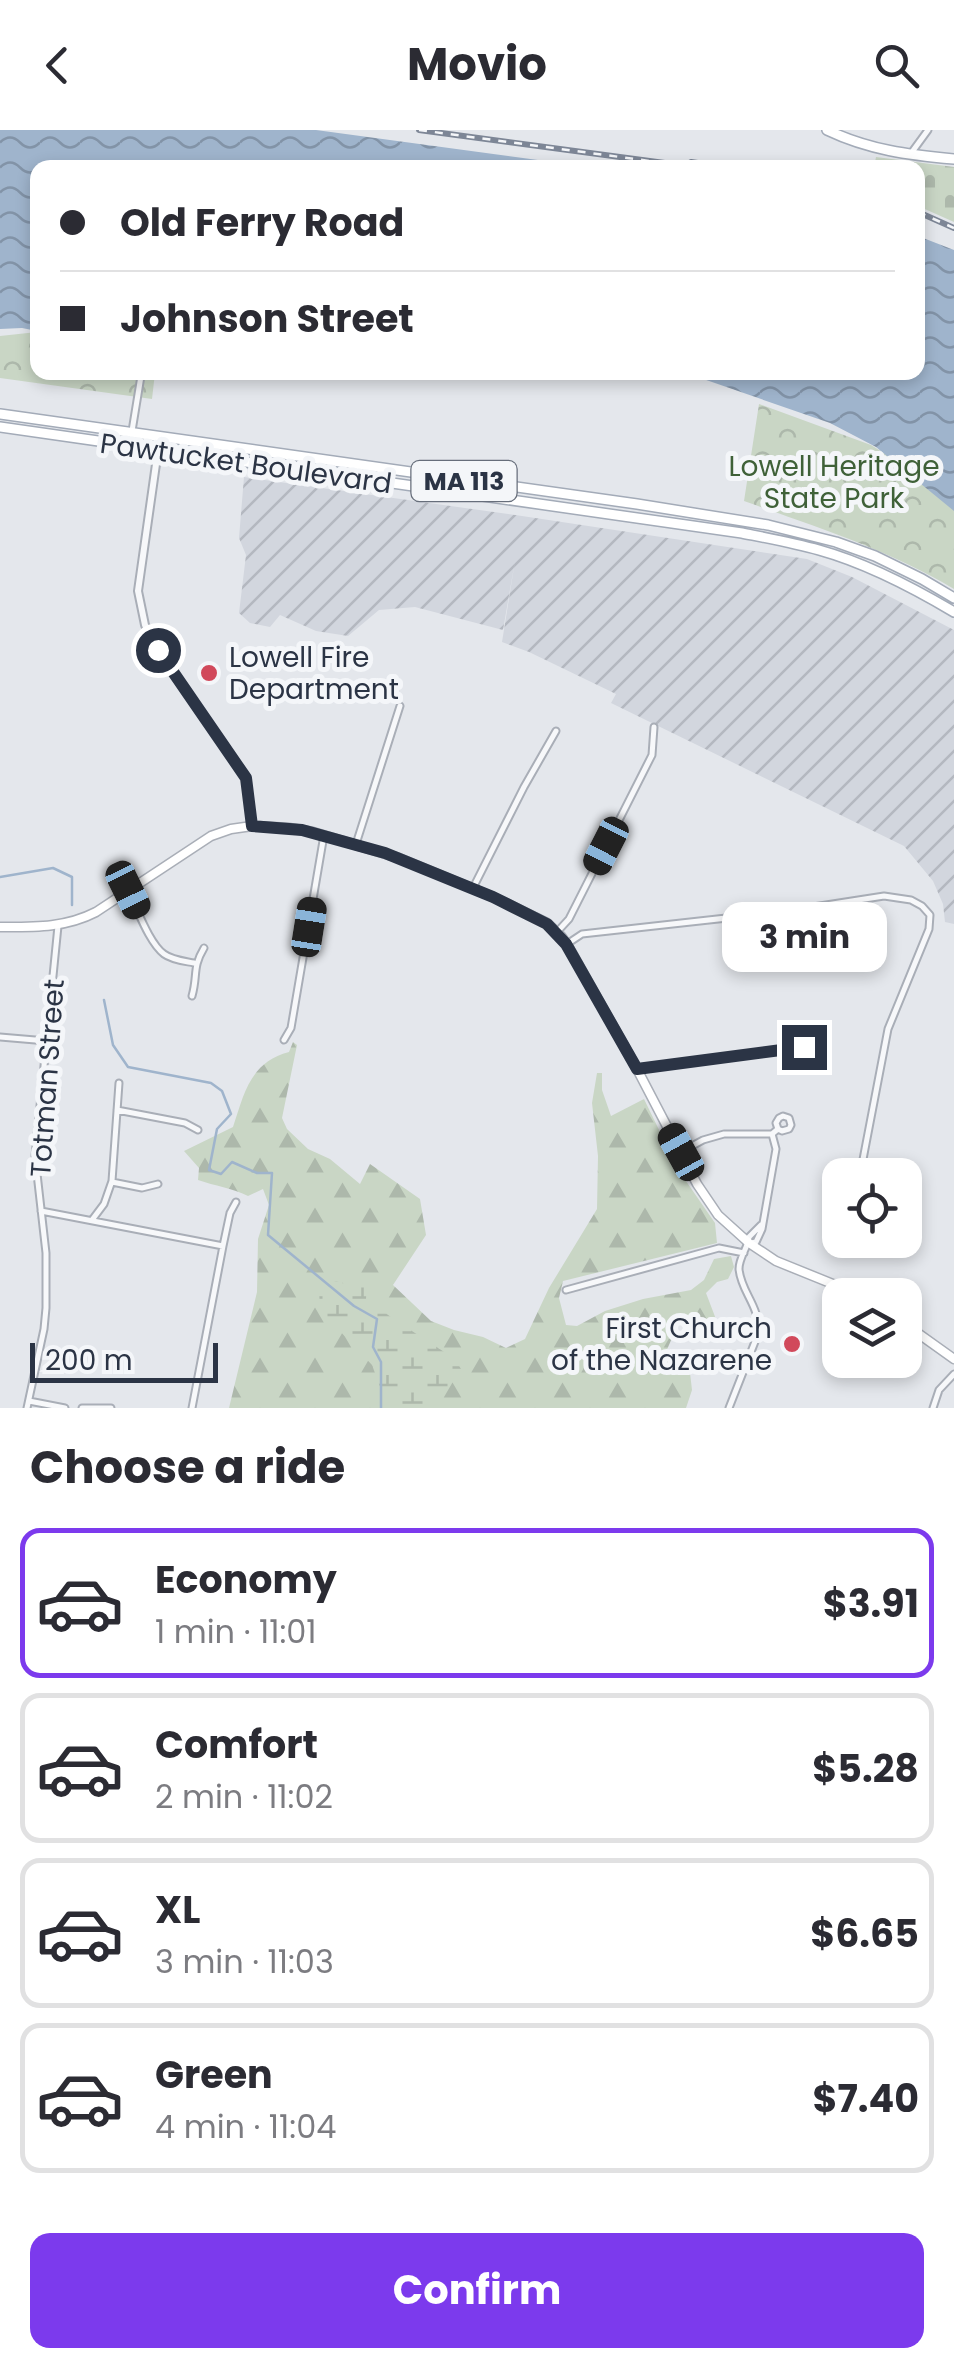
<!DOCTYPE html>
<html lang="en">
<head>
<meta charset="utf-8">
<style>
	:root { --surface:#fff; --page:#f2f2f3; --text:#2b2b33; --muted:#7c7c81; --line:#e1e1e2; --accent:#7c3aed }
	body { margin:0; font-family:Poppins,sans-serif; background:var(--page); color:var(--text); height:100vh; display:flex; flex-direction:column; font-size:38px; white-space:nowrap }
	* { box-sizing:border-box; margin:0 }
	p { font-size:32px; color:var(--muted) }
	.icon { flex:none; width:55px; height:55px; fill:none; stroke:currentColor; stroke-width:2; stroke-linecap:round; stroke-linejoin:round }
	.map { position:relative; height:1278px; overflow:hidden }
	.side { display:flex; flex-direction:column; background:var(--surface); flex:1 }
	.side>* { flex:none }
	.top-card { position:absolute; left:30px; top:30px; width:895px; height:220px; border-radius:20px; box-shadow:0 5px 15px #0003; display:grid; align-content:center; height:220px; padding:0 30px; background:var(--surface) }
	.fabs { position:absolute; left:822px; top:1028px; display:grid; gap:20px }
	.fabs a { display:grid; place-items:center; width:100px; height:100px; border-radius:20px; background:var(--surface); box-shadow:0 5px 15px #0003; font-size:50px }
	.scale { position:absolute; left:30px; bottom:25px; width:188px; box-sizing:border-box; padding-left:10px; border:5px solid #2b3445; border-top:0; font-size:28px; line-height:35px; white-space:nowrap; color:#2b3445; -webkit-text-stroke:8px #f4f6f9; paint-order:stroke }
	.end { position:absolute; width:45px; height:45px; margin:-22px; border:12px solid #2b3445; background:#fff; box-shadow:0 0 0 5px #fff }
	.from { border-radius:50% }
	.bubble { position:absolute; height:70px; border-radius:20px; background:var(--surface); box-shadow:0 5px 15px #0003; font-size:32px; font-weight:700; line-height:70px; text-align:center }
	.car { position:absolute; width:30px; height:60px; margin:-30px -15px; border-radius:12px; box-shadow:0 0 8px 2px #0007; background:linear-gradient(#222 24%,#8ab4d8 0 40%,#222 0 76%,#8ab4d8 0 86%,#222 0) }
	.top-card b { display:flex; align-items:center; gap:35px; height:95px; font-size:38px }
	.top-card b+b { border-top:2px solid var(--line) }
	.top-card i { width:25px; height:25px; background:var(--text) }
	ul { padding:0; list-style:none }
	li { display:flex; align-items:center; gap:30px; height:150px; margin:0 20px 15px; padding:0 10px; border:5px solid var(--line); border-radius:20px }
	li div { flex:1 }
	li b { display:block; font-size:38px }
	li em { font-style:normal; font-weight:700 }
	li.on { border-color:var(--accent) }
	li>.icon { width:90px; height:90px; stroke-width:1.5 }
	h2 { padding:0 30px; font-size:45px; line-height:120px }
	.action { display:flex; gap:20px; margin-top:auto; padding:20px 30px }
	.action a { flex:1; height:115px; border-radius:20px; background:var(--accent); color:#fff; font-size:40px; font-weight:700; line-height:115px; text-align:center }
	header { display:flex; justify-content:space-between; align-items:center; height:130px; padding:0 30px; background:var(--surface); font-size:45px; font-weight:700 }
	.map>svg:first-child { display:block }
	.industrial { fill:url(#industrial-furrows) }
	.forest { fill:url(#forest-firs) }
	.wetland { fill:url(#wetland-marsh) }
	.cemetery { fill:url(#cemetery-stones) }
	.park { fill:url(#park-crowns) }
	.water { fill:url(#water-waves) }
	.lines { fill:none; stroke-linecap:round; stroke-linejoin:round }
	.stream { stroke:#9fb4cc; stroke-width:2.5 }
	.minor-casing { stroke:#a9aeb7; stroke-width:9 }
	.tertiary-casing { stroke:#a9aeb7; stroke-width:10 }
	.secondary-casing { stroke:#a9aeb7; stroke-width:11 }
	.primary-casing { stroke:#a3abb8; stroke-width:12 }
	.minor { stroke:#f7f8fa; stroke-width:5 }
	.tertiary { stroke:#f7f8fa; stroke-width:6 }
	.secondary { stroke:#fff; stroke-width:8 }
	.primary { stroke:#fff; stroke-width:9 }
	.rail-casing { stroke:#7d8696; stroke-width:6 }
	.rail { stroke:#f4f6f9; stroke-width:2.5; stroke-dasharray:8; stroke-linecap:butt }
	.route { stroke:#2b3445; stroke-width:12 }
	.poi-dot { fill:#d1495b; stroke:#f4f6f9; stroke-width:4 }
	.labels { text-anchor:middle; stroke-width:10; stroke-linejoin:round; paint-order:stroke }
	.shield { fill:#f4f6f9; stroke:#676e7b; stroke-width:2.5 }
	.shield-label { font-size:25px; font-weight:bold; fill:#2b3445 }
	.street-label { font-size:28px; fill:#2b3445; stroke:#f4f6f9 }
	.park-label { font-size:28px; fill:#3f6138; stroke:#f4f6f9 }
	.poi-label { font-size:28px; fill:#2b3445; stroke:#f4f6f9; text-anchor:start }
</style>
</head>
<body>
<header><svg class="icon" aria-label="back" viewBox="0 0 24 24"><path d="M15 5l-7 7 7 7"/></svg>Movio<svg class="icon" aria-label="search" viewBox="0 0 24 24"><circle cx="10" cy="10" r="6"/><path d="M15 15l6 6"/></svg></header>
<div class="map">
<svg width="954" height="1278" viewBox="0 0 954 1278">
	<defs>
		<pattern id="industrial-furrows" width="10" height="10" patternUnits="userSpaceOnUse" patternTransform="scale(2.5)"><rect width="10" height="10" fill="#d2d6de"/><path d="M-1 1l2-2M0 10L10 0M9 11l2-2" fill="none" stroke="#b4b8c0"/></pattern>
		<pattern id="forest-firs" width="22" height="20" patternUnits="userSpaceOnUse" patternTransform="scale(2.5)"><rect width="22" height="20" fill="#c9d6c5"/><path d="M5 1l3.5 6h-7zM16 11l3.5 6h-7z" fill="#adb8ab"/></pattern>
		<pattern id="wetland-marsh" width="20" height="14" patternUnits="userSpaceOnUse" patternTransform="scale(2.5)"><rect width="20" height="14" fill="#c9d6c5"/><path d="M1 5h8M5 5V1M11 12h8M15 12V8" fill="none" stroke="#adb8ab"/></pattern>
		<pattern id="cemetery-stones" width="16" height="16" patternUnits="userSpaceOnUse" patternTransform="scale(2.5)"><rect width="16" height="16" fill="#c9d6c5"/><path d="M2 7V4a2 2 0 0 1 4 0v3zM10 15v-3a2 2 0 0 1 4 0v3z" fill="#adb8ab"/></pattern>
		<pattern id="park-crowns" width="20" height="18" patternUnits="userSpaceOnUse" patternTransform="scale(2.5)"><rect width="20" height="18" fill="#c9d6c5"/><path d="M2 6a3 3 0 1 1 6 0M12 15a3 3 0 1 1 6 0" fill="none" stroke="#adb8ab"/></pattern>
		<pattern id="water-waves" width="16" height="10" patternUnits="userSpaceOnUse" patternTransform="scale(2.5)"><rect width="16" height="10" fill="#9fb4cc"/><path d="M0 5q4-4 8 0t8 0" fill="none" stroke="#8293a7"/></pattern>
	</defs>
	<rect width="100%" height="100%" fill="#e4e7ec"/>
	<path class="industrial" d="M244,347L522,386L807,429L852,447L954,500V794L945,792L943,774L933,751L904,716L611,573L616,564L529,522L502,512L515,431L503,500L415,477L379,480L348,506L316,501L280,485L270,497L250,493L239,483L246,425L239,408Z"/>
	<path class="forest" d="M293,912L297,915L282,988L287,999L308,1019L330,1029L360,1054L370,1034L420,1069L426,1105L393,1155L431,1191L454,1200L483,1207L506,1218L525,1209L549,1158L597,1079L598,1026L592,973L597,943H602V960L611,986L644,969L679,1041L715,1093L717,1113L563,1151L559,1168L566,1195L577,1196L605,1181L643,1169L691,1160L704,1150L714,1129L731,1126L734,1137L728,1149L717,1152L706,1163L722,1205L694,1185L680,1190L665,1224L689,1234L692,1260L686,1278H229L257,1162L258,1109L269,1075L263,1059L248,1066C232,1058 215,1056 198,1050L199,1038L184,1021L233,997C244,964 250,932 289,922Z"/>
	<path class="wetland" d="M367,1148L366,1169L395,1190L455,1229L461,1239L432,1278H378L382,1262L372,1235L320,1180L319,1159L336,1151L351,1156Z"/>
	<path class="cemetery" d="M876,27L954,37V92L918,76V38L874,37Z"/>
	<path class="park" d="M37,202L38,242L155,243L152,269L0,248V206Z
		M759,274L871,315L903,335L954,377V459C887,419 816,397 744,371Z"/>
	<path class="water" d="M0,0H316L590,37L38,38L37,201L22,198L0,199Z
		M918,106L954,120V381L876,317L830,293L686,243L918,242Z"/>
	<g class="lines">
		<path class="stream" d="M0,747L53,738L72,747V775
			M104,870L113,915L128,937L211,953L222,961L231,984L217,999L209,1040L221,1044L232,1032L257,1043H272L268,1105L354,1176L377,1189L373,1217L381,1232V1278"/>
		<defs>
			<path id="minor" d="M912,22L928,0
				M132,301L141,246L146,242
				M356,714L400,576
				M473,758L524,657L556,601
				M128,761C137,778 149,813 164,824C172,830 184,831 194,833
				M557,802L569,789L652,625L654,597
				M567,814L582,804L781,782L884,766L911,770L922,776L930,785L929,799L888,899L860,1045
				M192,866C198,845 192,838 204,818
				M0,907L47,911
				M284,910L291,898L324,705
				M637,939L800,918L817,909
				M117,980L185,993L198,1000
				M681,1022L703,1010L724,1004H772L778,999L776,993L779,988L783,986L789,988L791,995L789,999L782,1001L778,999
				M112,1052L142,1058L158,1054
				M41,1081L223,1116
				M92,1090L104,1074L112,1051L119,953
				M751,1113L756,1112L762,1099L776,1019L772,1004
				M566,1160L719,1118L744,1123
				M29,1271L65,1278
				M27,1278L44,1199L46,1178V1123L35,1026L58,796
				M82,1278H111
				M192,1278L223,1116L230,1083L236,1072
				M729,1278L758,1204C761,1176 741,1163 739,1139C739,1127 748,1118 749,1107L761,1095
				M933,1278L939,1260L954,1244"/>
			<path id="tertiary" d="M160,306L138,461L145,495L157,520L246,647L252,696"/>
			<path id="secondary" d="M0,797C34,797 65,798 96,782L211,706L231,699L252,696L289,698L313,702L399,728L493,767L547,793L561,806L568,816L637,939L697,1054L718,1085L749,1113L776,1131L860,1165
				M905,1194L954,1229"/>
			<path id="primary" d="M827,0C869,20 909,25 954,29
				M0,284L637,374L768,395L836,412L875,426L922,449L954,468
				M0,297L742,403C767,408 794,413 819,420C866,433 912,457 954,482"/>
		</defs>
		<use href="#minor" class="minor-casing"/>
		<use href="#tertiary" class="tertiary-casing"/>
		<use href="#secondary" class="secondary-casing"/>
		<use href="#primary" class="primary-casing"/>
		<use href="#minor" class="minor"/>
		<use href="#tertiary" class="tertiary"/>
		<use href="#secondary" class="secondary"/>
		<use href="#primary" class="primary"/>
		<defs>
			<path id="rail" d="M419,0L702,38
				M691,32L731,38
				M918,82L954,98"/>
		</defs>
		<use href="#rail" class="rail-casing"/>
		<use href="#rail" class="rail"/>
	</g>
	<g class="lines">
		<path class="route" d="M158,520L246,648L252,696L302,700L385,723L493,767L547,794L566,814L637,939L804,917"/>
	</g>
	<g class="poi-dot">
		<circle cx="209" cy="543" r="10"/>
		<circle cx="792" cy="1214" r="10"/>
	</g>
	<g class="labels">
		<rect class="shield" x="411.5" y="331" width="105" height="40" rx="8"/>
		<g class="shield-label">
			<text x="464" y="360">MA 113</text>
		</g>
		<g class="street-label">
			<text transform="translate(246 333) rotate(8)" y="10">Pawtucket Boulevard</text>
			<text transform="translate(47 948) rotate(-86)" y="10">Totman Street</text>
		</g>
		<g class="park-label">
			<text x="834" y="346">Lowell Heritage<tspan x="834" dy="32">State Park</tspan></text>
		</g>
		<g class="poi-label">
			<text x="229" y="537">Lowell Fire<tspan x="229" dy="32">Department</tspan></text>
			<text x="772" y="1208" text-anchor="end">First Church<tspan x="772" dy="32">of the Nazarene</tspan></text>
		</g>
	</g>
</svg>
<div class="fabs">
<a><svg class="icon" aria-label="locate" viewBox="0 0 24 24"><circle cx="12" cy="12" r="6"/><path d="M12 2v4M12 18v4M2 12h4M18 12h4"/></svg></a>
<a><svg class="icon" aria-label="layers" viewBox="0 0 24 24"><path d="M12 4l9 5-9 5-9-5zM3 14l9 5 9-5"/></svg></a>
</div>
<div class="scale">200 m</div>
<i class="end from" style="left:158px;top:520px"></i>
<i class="end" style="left:804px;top:917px"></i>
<div class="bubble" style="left:722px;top:772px;width:165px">3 min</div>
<i class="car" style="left:606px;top:716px;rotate:207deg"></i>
<i class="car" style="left:128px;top:760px;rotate:154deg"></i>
<i class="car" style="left:309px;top:797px;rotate:9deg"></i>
<i class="car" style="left:681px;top:1022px;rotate:331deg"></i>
<div class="top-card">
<b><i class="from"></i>Old Ferry Road</b>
<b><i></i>Johnson Street</b>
</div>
</div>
<section class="side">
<h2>Choose a ride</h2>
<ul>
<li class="on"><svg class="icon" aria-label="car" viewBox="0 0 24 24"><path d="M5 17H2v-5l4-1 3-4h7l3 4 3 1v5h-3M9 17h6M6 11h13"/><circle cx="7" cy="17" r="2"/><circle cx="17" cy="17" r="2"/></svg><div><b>Economy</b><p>1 min · 11:01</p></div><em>$3.91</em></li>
<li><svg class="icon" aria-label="car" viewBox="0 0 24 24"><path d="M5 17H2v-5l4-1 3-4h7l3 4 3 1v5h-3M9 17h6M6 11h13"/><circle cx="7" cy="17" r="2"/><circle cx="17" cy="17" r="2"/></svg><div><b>Comfort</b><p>2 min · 11:02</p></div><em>$5.28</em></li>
<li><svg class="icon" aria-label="car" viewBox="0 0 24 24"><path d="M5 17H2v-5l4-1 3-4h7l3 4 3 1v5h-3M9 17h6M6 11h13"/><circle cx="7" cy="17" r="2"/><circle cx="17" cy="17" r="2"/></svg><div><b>XL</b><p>3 min · 11:03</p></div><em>$6.65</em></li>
<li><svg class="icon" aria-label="car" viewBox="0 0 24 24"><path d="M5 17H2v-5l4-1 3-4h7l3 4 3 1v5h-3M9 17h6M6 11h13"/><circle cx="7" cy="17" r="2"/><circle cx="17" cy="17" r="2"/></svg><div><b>Green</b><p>4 min · 11:04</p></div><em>$7.40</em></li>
</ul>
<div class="action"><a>Confirm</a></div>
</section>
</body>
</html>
